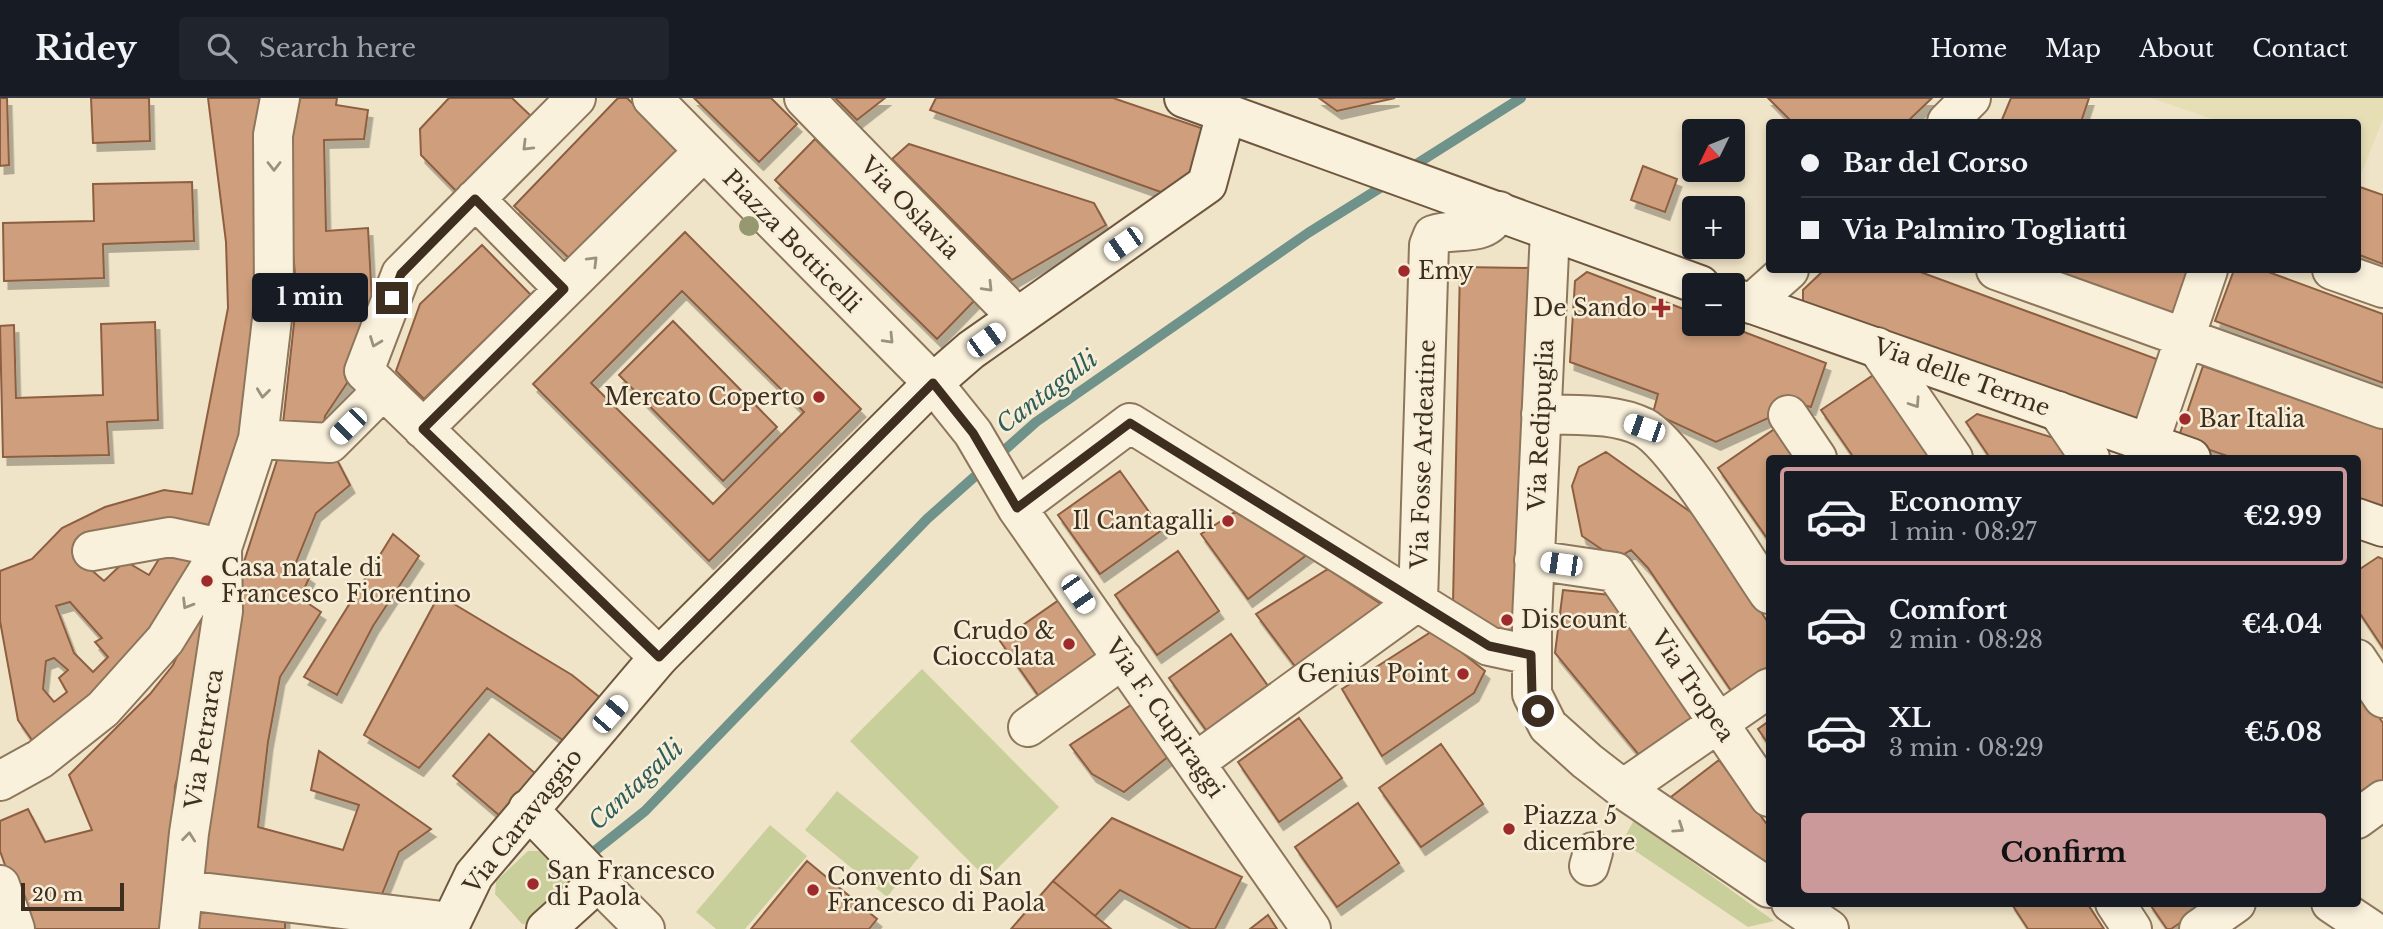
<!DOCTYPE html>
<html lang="en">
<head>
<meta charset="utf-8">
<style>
	:root { --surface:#171b24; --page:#20242c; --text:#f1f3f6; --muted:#9ea1a6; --line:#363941; --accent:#cc999b }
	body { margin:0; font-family:"Libre Baskerville",serif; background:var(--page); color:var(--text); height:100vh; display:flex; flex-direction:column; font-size:26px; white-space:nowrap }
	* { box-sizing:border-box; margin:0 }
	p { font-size:23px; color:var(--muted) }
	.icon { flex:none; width:38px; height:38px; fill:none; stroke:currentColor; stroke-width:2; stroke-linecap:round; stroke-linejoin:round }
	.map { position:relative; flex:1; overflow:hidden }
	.drawer { position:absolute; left:1766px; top:357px; width:595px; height:452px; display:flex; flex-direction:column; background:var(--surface); border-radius:7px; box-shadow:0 4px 10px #0003 }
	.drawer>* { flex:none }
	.hud { position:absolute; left:1766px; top:21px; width:595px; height:154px; border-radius:7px; box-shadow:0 4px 10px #0003; display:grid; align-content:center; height:154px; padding:0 35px; background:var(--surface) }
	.needle { width:46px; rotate:227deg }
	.tools { position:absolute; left:1682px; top:21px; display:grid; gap:14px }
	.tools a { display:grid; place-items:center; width:63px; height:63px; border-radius:7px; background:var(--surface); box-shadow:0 4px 10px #0003; font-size:35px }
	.scale { position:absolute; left:21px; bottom:18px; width:103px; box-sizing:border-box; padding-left:7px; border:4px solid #3d2e20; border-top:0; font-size:19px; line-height:24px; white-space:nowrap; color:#3d2e20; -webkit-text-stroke:5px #f7eed8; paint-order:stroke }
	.end { position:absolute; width:32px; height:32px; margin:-16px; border:9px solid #3d2e20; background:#fff; box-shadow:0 0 0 4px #fff }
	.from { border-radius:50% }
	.bubble { position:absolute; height:49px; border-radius:7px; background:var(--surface); box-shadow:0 4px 10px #0003; font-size:23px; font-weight:700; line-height:49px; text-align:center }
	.car { position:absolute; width:21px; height:42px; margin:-21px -10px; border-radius:9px; box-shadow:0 0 5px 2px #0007; background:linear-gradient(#fff 24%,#345 0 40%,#fff 0 76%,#345 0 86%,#fff 0) }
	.hud b { display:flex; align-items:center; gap:24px; height:66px; font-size:26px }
	.hud b+b { border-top:2px solid var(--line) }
	.hud i { width:18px; height:18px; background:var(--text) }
	ul { padding:12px 0 0; list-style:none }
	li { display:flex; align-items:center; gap:21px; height:98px; margin:0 14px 10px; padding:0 21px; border:4px solid transparent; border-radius:7px }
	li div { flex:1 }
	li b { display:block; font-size:26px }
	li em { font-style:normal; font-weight:700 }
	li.active { border-color:var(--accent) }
	li>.icon { width:63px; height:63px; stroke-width:1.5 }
	.button { display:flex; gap:14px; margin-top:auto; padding:14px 35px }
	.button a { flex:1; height:80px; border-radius:7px; background:var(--accent); color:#111; font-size:28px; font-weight:700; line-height:80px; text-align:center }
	header { display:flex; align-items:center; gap:42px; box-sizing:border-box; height:98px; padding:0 35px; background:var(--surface); border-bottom:2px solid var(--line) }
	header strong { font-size:33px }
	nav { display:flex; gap:38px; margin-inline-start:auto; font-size:24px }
	.search { width:490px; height:63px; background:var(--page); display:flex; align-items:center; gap:18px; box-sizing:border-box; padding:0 24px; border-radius:7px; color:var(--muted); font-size:26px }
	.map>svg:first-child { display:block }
	.farmland { fill:#e6deb5 }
	.green { fill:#c9cf9b }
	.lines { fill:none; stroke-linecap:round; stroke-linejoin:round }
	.stream { stroke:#6f938a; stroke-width:10 }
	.building { fill:#cf9f7d; stroke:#8d5f41; stroke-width:2; fill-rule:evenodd; filter:url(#shadow) }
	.street-casing { stroke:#8d765c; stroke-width:42 }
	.secondary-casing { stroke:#6f573f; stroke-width:42 }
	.street { stroke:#faf1dc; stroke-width:38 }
	.secondary { stroke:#faf1dc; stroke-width:38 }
	.tree { fill:#96986f }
	.oneway { stroke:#9c907e }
	.route { stroke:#3d2e20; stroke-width:9 }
	.poi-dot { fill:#9e2a2b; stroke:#f7eed8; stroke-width:2.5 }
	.labels { text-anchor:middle; stroke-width:5; stroke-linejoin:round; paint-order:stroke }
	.street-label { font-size:23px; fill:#3d2e20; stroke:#f7eed8 }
	.poi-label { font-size:23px; fill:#3d2e20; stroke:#f7eed8; text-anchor:start }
	.water-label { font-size:24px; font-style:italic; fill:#2f5d5a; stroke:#f7eed8 }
</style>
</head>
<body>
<header>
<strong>Ridey</strong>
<div class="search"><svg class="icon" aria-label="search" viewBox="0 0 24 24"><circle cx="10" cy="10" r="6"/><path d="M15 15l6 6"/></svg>Search here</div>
<nav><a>Home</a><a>Map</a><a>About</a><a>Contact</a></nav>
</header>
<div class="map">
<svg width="2383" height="831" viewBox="0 0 2383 831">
	<defs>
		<filter id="shadow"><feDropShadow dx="4.5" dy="8" stdDeviation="0" flood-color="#0004"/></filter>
	</defs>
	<rect width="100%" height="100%" fill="#f0e4c8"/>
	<path class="farmland" d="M2151,0H2383V21L2362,74L2357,72V24H2221Z"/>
	<path class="green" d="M922,571L1059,709L987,781L850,643Z
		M837,693L919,759L887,799L805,732Z
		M1634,722L1774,823L1748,829L1622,744Z
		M770,727L807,758L745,831H716L696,814Z
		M528,753H540L567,783V798L537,825L522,826L495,796L496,783Z"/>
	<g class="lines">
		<path class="stream" d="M1407,72L1521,0
			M596,752L645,713L927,421L1036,324L1308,135L1388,85"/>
	</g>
	<path class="building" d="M0,0H7L9,67L0,68Z
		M91,0H149L150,43L93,45Z
		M208,0H271L248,341L213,440L80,462L104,483L125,463L149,477L164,453L206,456L152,547L39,652L18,622L0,523V473L32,461L62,430L105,409L164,392L192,396L228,210L226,144ZM70,504L102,540L95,544L108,559L93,574L74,555L56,508ZM54,560L68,572L59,580L67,594L54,604L43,591L46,563Z
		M300,0H337L336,7L368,12L364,41L324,42L326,133L368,130L372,204L351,279L325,318L319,359L335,358L350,387L316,415L295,467L310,478L300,500L321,514L280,579L268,644L258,729L343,752L359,707L311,692L319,653L431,731L399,754L378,806L197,785L242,470L280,353L297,198L289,111L293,37Z
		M449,0H512L532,19L461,98L421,57L420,31Z
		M618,0H627L679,50L571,162L514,108Z
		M694,0H771L797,26L759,64Z
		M835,0H885L857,22Z
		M936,0H1113L1213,34L1197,74L1172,98L930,12Z
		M1319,0H1395L1337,13Z
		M1768,0H1932L1907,24H1792Z
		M2011,0H2089L2081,24H2001Z
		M815,41L977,200L937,241L775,82Z
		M909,46L1094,105L1106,127L1012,182L892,61Z
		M1643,68L1677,81L1665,114L1631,102Z
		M192,84L194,143L103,146L104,180L4,183L3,125L94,123L93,86Z
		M2357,88L2383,97V166L2357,156Z
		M685,134L861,311L709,463L533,286ZM682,193L804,314L713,406L591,285Z
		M482,147L531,197L424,301L396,273L420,206Z
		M1460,169L1534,170L1526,525L1510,545L1453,506Z
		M1824,172H1915L2162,263L2139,330L1803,204V192Z
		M2044,172H2191L2173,219Z
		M2234,172H2263L2383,216V285L2215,223Z
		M1587,174L1694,215V226H1723L1826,265L1811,309L1799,306L1716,344L1653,315L1658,296L1570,264L1575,183Z
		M673,223L777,329L723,383L619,277Z
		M155,224L158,322L107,324L109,357L3,359L0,228L14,227L16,300L103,297L101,226Z
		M2203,268L2383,331V414L2357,404V360H2233L2178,341Z
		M1875,276L1931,360H1854L1821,312Z
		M1977,316L2054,340L2069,360H1990L1966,324Z
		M1776,330L1797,360H1769V443L1718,370Z
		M1606,354L1699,420L1769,526V568L1732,594L1648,470L1631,452L1616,461L1582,438L1572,388L1579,369Z
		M1120,373L1162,432L1100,476L1058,417Z
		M1235,414L1308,456L1248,501L1201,436Z
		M393,436L419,458L373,528L337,597L304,579Z
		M1178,453L1219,513L1157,557L1115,497Z
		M2378,459L2383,461V550L2357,511V473Z
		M1328,471L1387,510L1297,571L1256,516Z
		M1563,492L1610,497L1698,616L1639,657L1555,555Z
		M439,497L572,577L603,602L567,645L487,590L419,670L364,637Z
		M1059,502L1104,566L1045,607L1000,543Z
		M195,519L218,528L205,592L175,688L170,831H28L0,753V723L28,711L45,744L92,732L69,677L150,596L173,567Z
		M1434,532L1485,573L1474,595L1382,658L1342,591Z
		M1231,536L1273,595L1211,639L1169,580Z
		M2357,588L2383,625V682L2357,700Z
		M1134,605L1169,658L1124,694L1092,676L1070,647Z
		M1299,620L1342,680L1279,724L1238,664Z
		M1769,623V647L1758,631Z
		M489,636L536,676L500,718L453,678Z
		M1441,646L1483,706L1421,749L1379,690Z
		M1719,662L1769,729V778L1667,702Z
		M1358,705L1399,765L1337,809L1295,749Z
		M1112,720L1242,779L1215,831H1191L1120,792L1095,818L1053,783Z
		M807,763L877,821L869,831H751Z
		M1053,783L1095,818L1111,831H1011Z
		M2011,805H2087L2104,831H2028Z
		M2149,805H2209L2171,831H2167Z
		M196,806L285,818V831H194Z
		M1268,817L1277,831H1250Z"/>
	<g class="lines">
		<defs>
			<path id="street" d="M576,0L401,176L364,273L659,559
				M652,0L933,285L973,335L1017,410L1311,831
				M804,0L1017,219
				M1947,24L1971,0
				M475,101L564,191
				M1550,133L1532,522V596L1548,628L1587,663L1623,691L1769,790
				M1996,172L2383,311
				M2332,172L2383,190
				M1751,206L1789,172
				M1877,249L1953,360
				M2058,313L2090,360
				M1541,316C1575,318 1612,314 1643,329C1676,346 1744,460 1769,496
				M1788,317L1817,360
				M423,331L704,53
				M258,341L330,345L383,292
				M2149,345L2208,172
				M1017,410L1130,325L1489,548L1531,557
				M92,453L170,439L222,450L223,513L189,735L179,831
				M1534,462L1615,474L1769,699
				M2357,561L2383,600
				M1028,629L1123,561
				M1196,664L1418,503L1429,147L1433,137C1459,128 1484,142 1499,113
				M0,683L40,661L103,611L165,542L222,450L258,341L274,204L273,37L280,0
				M1623,691L1769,590
				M2357,721L2383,702
				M1589,768L1593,754
				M598,784L645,831
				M0,787L15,831
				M184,792L451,824
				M1791,805L1829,831
				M2115,805L2132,831
				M2331,805L2370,831
				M2199,831L2236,805"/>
			<path id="secondary" d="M1184,0L1700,187
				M1732,199L2191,360
				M2357,420L2383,429
				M528,711L598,784L546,831
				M448,831L474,777L659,559L933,285L971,252L1207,86L1226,15"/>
		</defs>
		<use href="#street" class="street-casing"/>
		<use href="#secondary" class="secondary-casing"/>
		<use href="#street" class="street"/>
		<use href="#secondary" class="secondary"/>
	</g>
	<circle class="tree" cx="749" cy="128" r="10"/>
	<defs><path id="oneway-chevron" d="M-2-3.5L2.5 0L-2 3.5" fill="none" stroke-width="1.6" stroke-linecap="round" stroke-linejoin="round" transform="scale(1.75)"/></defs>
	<g class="oneway">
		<use href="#oneway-chevron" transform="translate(527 48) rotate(135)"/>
		<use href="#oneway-chevron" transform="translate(274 68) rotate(90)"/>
		<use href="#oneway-chevron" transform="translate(593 163) rotate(-45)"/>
		<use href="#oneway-chevron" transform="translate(988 189) rotate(46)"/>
		<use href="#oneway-chevron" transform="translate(889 241) rotate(46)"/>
		<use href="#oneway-chevron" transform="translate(375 244) rotate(111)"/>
		<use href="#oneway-chevron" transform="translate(263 295) rotate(97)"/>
		<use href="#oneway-chevron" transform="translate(1915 305) rotate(56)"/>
		<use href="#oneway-chevron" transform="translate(187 506) rotate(121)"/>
		<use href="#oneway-chevron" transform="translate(1679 730) rotate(34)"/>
		<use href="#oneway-chevron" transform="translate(189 739) rotate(-84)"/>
	</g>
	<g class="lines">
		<path class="route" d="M392,200L401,176L475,101L564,191L423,331L659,559L933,285L973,335L1017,410L1130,325L1489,548L1531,557L1532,596L1538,613"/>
	</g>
	<g class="poi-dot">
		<circle cx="1404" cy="173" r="7"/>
		<path d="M1657.5 199.5h7v7h7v7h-7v7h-7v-7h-7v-7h7z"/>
		<circle cx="819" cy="299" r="7"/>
		<circle cx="2185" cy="321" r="7"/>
		<circle cx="1228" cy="423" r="7"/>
		<circle cx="207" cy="483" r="7"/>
		<circle cx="1507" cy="522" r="7"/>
		<circle cx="1069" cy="546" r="7"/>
		<circle cx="1463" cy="576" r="7"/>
		<circle cx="1509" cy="731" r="7"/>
		<circle cx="533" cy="786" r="7"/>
		<circle cx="813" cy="792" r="7"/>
	</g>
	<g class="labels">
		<g class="street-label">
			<text transform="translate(910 110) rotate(46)" y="8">Via Oslavia</text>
			<text transform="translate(792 143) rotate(46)" y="8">Piazza Botticelli</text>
			<text transform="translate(1962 279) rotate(20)" y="8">Via delle Terme</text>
			<text transform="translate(1541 327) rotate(-87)" y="8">Via Redipuglia</text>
			<text transform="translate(1423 356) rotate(-88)" y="8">Via Fosse Ardeatine</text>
			<text transform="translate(1693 588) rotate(56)" y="8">Via Tropea</text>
			<text transform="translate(1165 620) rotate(55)" y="8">Via F. Cupiraggi</text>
			<text transform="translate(204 641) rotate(-81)" y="8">Via Petrarca</text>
			<text transform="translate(523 723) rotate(-52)" y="8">Via Caravaggio</text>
		</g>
		<g class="poi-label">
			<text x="1418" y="181">Emy</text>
			<text x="1647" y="218" text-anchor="end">De Sando</text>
			<text x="805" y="307" text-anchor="end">Mercato Coperto</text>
			<text x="2199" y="329">Bar Italia</text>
			<text x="1214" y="431" text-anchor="end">Il Cantagalli</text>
			<text x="221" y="478">Casa natale di<tspan x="221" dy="26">Francesco Fiorentino</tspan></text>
			<text x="1521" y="530">Discount</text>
			<text x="1055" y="541" text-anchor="end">Crudo &amp;<tspan x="1055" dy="26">Cioccolata</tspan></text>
			<text x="1449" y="584" text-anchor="end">Genius Point</text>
			<text x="1523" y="726">Piazza 5<tspan x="1523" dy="26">dicembre</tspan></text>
			<text x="547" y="781">San Francesco<tspan x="547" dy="26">di Paola</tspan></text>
			<text x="827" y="787">Convento di San<tspan x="827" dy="26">Francesco di Paola</tspan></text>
		</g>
		<g class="water-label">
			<text transform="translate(1047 294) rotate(-37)" y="8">Cantagalli</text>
			<text transform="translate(636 687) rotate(-43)" y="8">Cantagalli</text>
		</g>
	</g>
</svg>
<div class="tools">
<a><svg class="needle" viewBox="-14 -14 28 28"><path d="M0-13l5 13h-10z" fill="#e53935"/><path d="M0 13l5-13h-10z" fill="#9ea1a6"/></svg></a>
<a>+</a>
<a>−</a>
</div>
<div class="scale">20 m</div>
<i class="end from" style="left:1538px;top:613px"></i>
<i class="end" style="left:392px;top:200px"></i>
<div class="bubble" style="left:252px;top:175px;width:116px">1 min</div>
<i class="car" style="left:1123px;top:146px;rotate:235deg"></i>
<i class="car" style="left:986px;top:242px;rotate:54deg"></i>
<i class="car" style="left:348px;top:328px;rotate:225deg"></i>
<i class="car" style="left:1644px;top:330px;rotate:289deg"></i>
<i class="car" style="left:1561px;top:466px;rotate:278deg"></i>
<i class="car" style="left:1078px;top:496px;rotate:145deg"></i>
<i class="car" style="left:610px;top:616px;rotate:41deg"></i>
<div class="hud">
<b><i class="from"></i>Bar del Corso</b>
<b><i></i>Via Palmiro Togliatti</b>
</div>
<section class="drawer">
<ul>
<li class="active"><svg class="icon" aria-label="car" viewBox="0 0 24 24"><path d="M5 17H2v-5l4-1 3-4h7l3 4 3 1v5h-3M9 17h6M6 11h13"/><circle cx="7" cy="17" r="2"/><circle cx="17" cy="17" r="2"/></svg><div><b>Economy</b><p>1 min · 08:27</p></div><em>€2.99</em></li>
<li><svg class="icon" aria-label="car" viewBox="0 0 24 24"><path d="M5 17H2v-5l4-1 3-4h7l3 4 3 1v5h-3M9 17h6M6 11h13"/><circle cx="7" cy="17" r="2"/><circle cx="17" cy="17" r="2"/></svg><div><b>Comfort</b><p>2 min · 08:28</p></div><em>€4.04</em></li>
<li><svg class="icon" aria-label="car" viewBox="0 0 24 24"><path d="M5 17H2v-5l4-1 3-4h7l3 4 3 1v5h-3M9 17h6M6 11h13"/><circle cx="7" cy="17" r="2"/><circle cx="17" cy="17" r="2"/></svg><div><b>XL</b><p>3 min · 08:29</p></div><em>€5.08</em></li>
</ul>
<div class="button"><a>Confirm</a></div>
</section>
</div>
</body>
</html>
